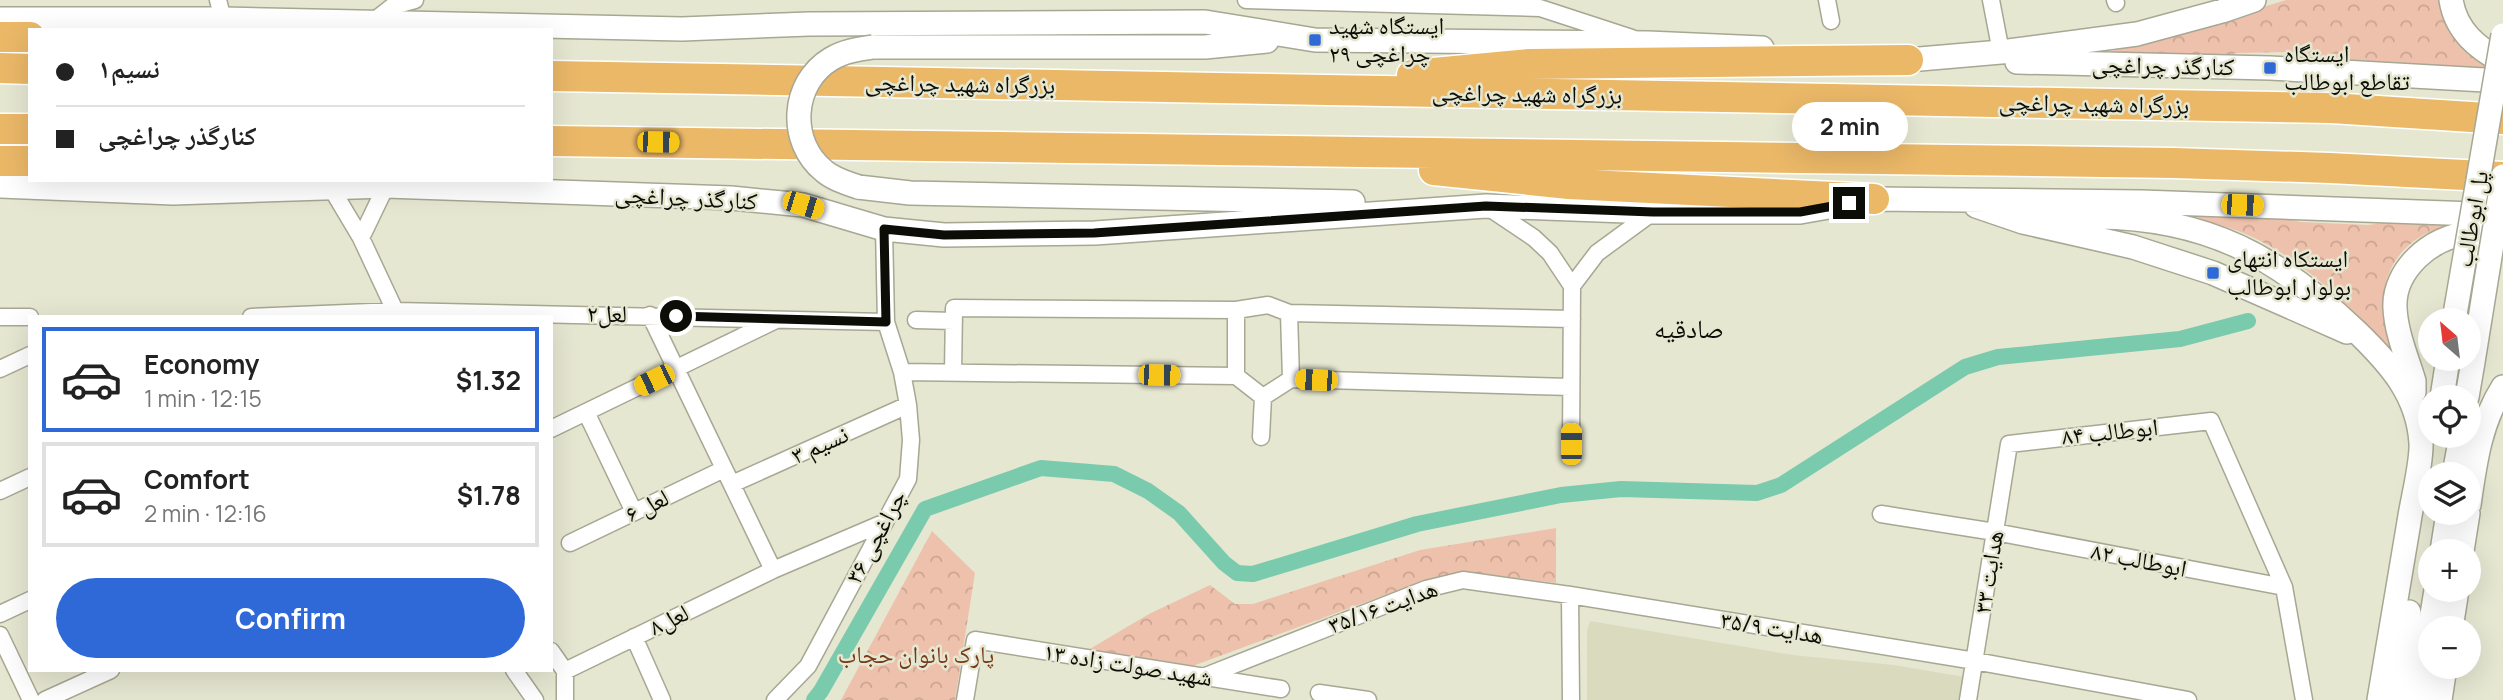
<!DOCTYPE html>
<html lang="en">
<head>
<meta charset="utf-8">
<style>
	:root { --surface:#fff; --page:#f6f6f6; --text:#222; --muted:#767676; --line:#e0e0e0; --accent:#2f69d7 }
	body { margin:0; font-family:Manrope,"Noto Naskh Arabic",sans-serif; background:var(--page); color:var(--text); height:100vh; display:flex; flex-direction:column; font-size:26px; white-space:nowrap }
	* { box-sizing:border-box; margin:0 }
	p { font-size:23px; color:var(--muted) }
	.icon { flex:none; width:38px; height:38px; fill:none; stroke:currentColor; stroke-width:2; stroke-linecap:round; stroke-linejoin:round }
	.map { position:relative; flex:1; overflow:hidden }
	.panel { position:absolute; left:28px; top:315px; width:525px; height:357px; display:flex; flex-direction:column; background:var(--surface); border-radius:0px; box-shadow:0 7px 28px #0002 }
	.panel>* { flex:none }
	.banner { position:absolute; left:28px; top:28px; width:525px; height:154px; border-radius:0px; box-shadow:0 7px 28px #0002; display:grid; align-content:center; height:154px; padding:0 28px; background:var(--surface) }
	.needle { width:46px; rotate:332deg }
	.buttons { position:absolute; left:2418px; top:308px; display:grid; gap:14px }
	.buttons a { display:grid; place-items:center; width:63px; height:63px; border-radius:50%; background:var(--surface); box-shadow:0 7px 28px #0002; font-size:35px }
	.end { position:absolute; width:32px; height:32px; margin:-16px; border:9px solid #0d0d07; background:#fff; box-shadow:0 0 0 4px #fff }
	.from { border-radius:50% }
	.bubble { position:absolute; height:49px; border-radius:24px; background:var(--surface); box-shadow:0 7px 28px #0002; font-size:23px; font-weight:700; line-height:49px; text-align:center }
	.car { position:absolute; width:21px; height:42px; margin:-21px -10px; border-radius:9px; box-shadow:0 0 5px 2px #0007; background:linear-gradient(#f5c518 24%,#345 0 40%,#f5c518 0 76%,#345 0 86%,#f5c518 0) }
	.banner b { display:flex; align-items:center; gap:24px; height:66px; font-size:26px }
	.banner b+b { border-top:2px solid var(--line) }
	.banner i { width:18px; height:18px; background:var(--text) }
	ul { padding:12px 0 0; list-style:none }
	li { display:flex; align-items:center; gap:21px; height:105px; margin:0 14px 10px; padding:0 14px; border:4px solid var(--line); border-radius:0px }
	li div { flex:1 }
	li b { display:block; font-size:26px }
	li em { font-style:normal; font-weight:700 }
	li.on { border-color:var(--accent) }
	li>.icon { width:63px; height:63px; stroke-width:1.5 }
	.action { display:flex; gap:14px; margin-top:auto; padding:14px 28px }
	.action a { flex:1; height:80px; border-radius:42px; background:var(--accent); color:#fff; font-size:28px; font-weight:700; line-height:80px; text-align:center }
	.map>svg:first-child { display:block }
	.built { fill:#dadbbe }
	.forest { fill:url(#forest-crowns) }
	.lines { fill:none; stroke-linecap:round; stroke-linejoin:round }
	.canal { stroke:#7acaae; stroke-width:16 }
	.street-casing { stroke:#a7a793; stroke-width:19 }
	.secondary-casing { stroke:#a7a793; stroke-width:26 }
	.highway-casing { stroke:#fff; stroke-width:33 }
	.street { stroke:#fff; stroke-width:16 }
	.secondary { stroke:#fff; stroke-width:23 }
	.highway { stroke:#ebb868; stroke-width:30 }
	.secondary-bridge-casing { stroke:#a7a793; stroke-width:26; stroke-linecap:butt }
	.secondary-bridge { stroke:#fff; stroke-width:23 }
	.route { stroke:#0d0d07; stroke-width:9 }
	.poi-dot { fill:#2f69d7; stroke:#e6e7d1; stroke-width:2.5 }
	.labels { text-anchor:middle; stroke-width:5; stroke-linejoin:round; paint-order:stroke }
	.poi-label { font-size:24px; fill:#0d0d07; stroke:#e6e7d1; text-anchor:start }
	.street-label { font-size:24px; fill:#0d0d07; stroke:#e6e7d1 }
	.park-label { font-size:24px; fill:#763a19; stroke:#e6e7d1 }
	.neighbourhood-label { font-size:26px; fill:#0d0d07; stroke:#e6e7d1 }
</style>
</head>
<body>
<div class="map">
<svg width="2503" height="700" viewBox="0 0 2503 700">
	<defs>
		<pattern id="forest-crowns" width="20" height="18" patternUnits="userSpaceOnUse" patternTransform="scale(1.75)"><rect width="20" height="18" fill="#eec1ac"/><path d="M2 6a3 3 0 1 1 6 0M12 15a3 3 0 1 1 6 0" fill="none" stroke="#cba592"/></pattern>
	</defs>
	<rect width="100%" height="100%" fill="#e6e7d1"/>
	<path class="built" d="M1590,621L1793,655L1894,665L1965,677L1961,700H1587V630Z"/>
	<path class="forest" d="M2286,0H2442C2449,40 2466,55 2503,70L2340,64L2295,52L2238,53L2208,58L2092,56L2153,41Z
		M2153,211L2257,213L2301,222L2368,225L2404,220L2503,226C2486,226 2466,223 2449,226C2400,235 2372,281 2388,328C2392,340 2398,351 2403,363C2353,310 2298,250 2227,227C2203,219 2177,216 2153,211Z
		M1556,528V583L1469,572L1431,578L1190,667L1088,650L1149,614L1210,585L1235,604H1253L1420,550Z
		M932,531L975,573L955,700H841Z"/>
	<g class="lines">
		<path class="canal" d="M814,700L821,691L925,509L1041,468L1114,474L1148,491L1179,513L1224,563L1237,573L1253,574L1417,524L1561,495L1621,489L1757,493L1781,485L1965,367L1998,357L2180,339L2248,321"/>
		<defs>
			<path id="street" d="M218,0L223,19
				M1246,0L1540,8L1632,38
				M1827,0L1831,21
				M1991,0L2001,52
				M2115,0L2116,3
				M370,24L393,6L415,0
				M330,186L361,238L398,317
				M1488,207L1534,238L1550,253L1572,286L1571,444
				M361,238L386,186
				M1572,286L1597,253L1653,212
				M1289,313L1291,379
				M650,315L773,570
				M0,317H30
				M251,317L396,311L886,322
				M916,320L954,321
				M0,369L30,355
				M902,372L1236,376L1263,397L1291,379L1571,387
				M953,373L954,308L1236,310L1268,305L1289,313L1572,319
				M1236,376V310
				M586,412L634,512
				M551,429L776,320
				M1261,437L1263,397
				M732,484L908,405
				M0,491L30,477
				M1881,514L1995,532L2284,587
				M570,543L724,469
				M1570,595L1571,700
				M0,614L30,600
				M0,635L31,700
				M634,637L662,700
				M551,651L565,671V700
				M514,670L535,700
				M565,671L773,570L883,523
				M1203,677L1426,589L1463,580L1570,595L1975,661L2188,700
				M1319,693L1368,700
				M45,700L111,670
				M775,700L808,666L908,479L911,440L908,405L902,372L886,322L884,229
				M965,700L975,640L1281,689
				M1968,700L2009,444L2211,421L2284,587L2304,700"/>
			<path id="secondary" d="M2451,0C2456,31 2477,48 2503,62
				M0,19H223L682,29L809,24L1205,22L1315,40L1648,43L1762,48
				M873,47H1205L1267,41
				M1891,58L1908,60L2001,52L2137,34L2222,11L2254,0
				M2017,62L2270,68L2503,81
				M0,186L173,193L386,186L731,198L803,205L884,229L944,235L1095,233L1486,206L1653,212H1800L1874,199L2142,202L2503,215
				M858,187L910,193L1353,202
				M1976,206L2023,222L2133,247L2213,273L2347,332
				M2023,222C2047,220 2072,217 2097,217C2208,218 2278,257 2357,332C2390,364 2418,395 2421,443C2422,464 2412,500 2409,522C2399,581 2389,641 2379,700
				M2414,392V381C2407,358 2396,332 2395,308C2393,270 2432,236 2467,234C2481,233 2492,238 2503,244
				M2442,397L2448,359
				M2467,397L2473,362
				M2454,474L2461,436
				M2469,505C2475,463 2480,423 2503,387
				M2442,551L2448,513
				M2462,551L2468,513
				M2451,628L2457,590
				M2396,700L2409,612
				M2418,700L2436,590
				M2440,700L2445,667"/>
			<path id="highway" d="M0,37H30
				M0,68L30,69
				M1412,75L1529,64L1908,60
				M551,76L2331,108L2503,119
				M0,129H30
				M551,141L2174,163L2330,168L2503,177
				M0,161H30
				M1434,170L1569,184L1874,199"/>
		</defs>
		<use href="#street" class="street-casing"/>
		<use href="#secondary" class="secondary-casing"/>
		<use href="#highway" class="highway-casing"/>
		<use href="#street" class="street"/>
		<use href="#secondary" class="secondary"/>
		<use href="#highway" class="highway"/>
		<defs>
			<path id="secondary-bridge" d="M858,187C847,183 833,179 824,171C788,142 791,83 831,59C844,51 859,49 873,47
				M2454,320L2503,35
				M2473,362L2503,176"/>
		</defs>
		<use href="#secondary-bridge" class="secondary-bridge-casing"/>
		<use href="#secondary-bridge" class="secondary-bridge"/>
	</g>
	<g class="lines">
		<path class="route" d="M676,316L886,322L884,229L944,235L1094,233L1486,206L1653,212H1800L1849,203"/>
	</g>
	<g class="poi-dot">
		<rect x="1308" y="33" width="14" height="14" rx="3.5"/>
		<rect x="2263" y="61" width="14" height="14" rx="3.5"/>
		<rect x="2206" y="266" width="14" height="14" rx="3.5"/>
	</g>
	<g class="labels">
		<g class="poi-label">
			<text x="1329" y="34">ایستگاه شهید<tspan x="1329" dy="28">چراغچی ۲۹</tspan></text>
			<text x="2284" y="62">ایستگاه<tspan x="2284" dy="28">تقاطع ابوطالب</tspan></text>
			<text x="2227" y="267">ایستکاه انتهای<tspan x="2227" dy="28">بولوار ابوطالب</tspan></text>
		</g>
		<g class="street-label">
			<text transform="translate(2163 66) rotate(1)" y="8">کنارگذر چراغچی</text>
			<text transform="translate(960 84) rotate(1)" y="8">بزرگراه شهید چراغچی</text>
			<text transform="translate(1527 94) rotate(1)" y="8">بزرگراه شهید چراغچی</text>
			<text transform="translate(2094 104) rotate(1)" y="8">بزرگراه شهید چراغچی</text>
			<text transform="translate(686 198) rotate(3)" y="8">کنارگذر چراغچی</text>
			<text transform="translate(2472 219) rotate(-80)" y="8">پل ابوطالب</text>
			<text transform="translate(607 314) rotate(1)" y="8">لعل۲</text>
			<text transform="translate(2110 432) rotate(-6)" y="8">ابوطالب ۸۴</text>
			<text transform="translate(820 445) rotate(-24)" y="8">نسیم ۳</text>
			<text transform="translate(647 506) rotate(-26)" y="8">لعل ۶</text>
			<text transform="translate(876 537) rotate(-62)" y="8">چراغچی ۳۶</text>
			<text transform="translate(2139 560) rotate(11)" y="8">ابوطالب ۸۲</text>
			<text transform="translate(1989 572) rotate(-81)" y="8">هدایت ۳۳</text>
			<text transform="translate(1383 607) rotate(-20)" y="8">هدایت ۳۵/۱۶</text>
			<text transform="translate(669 620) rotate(-26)" y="8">لعل۸</text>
			<text transform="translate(1772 628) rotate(9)" y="8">هدایت ۳۵/۹</text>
			<text transform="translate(1128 665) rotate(9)" y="8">شهید صولت زاده ۱۳</text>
		</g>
		<g class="park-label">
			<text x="916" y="663">پارک بانوان حجاب</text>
		</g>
		<g class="neighbourhood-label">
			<text x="1689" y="338">صادقیه</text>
		</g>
	</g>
</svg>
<div class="buttons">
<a><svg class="needle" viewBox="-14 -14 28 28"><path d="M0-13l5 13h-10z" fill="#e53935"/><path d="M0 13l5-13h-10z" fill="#767676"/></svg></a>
<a><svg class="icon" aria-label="locate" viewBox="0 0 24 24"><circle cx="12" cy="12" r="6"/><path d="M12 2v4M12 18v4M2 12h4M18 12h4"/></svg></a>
<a><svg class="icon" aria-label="layers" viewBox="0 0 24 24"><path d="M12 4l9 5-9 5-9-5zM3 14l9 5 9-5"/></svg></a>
<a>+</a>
<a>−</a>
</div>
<i class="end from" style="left:676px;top:316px"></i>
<i class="end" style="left:1849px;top:203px"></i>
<div class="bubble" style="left:1792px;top:102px;width:116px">2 min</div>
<i class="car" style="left:658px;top:142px;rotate:91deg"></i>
<i class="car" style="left:803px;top:205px;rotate:107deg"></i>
<i class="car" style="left:2242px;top:205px;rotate:92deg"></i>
<i class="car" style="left:1159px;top:375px;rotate:91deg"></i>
<i class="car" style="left:654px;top:380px;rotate:244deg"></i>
<i class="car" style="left:1316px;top:380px;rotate:272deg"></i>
<i class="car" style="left:1571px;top:444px;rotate:0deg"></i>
<div class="banner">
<b><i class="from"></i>نسیم۱</b>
<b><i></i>کنارگذر چراغچی</b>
</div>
<section class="panel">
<ul>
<li class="on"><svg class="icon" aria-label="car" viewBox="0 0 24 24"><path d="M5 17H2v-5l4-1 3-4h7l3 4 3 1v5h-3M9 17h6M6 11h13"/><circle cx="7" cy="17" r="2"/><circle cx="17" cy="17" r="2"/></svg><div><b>Economy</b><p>1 min · 12:15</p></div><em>$1.32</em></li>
<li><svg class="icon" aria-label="car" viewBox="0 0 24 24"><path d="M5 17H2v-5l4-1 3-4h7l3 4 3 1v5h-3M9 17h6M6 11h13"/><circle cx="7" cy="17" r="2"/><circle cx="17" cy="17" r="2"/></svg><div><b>Comfort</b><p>2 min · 12:16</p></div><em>$1.78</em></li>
</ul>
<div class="action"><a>Confirm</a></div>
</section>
</div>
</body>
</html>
